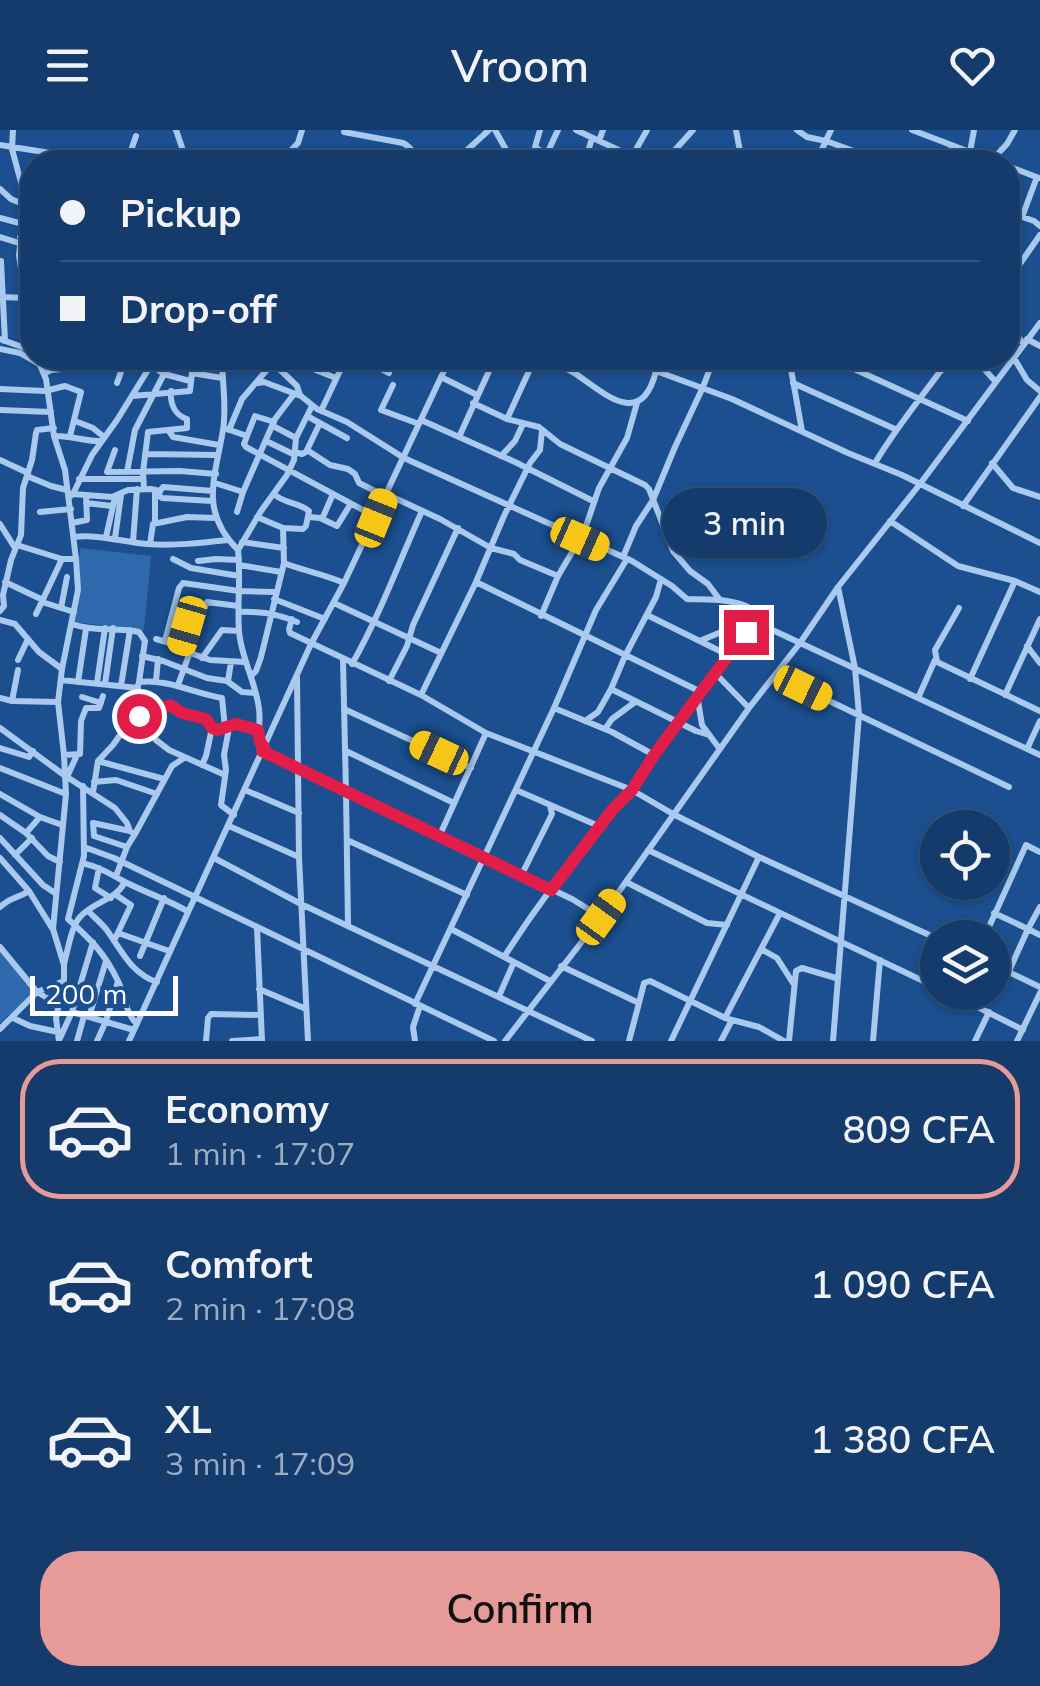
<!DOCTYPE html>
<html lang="en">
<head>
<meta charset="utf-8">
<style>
	:root { --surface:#143b6b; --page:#214673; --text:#f1f3f6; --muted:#9dadc1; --line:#33557e; --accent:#e69b98 }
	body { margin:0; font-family:Mulish,sans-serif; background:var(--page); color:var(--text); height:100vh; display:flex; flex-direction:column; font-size:38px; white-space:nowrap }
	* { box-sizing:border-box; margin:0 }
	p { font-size:32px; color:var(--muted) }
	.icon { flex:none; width:55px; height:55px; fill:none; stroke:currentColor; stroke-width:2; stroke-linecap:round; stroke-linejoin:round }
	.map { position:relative; height:911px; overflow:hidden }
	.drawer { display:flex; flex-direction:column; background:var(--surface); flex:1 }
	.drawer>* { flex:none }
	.top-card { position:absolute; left:20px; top:20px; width:1000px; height:220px; border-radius:40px; box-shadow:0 2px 8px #0004,0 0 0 2px var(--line); display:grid; align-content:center; height:220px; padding:0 40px; background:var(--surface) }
	.controls { position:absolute; left:920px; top:680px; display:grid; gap:20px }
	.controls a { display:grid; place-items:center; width:90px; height:90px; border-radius:50%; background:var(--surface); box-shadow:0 2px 8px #0004,0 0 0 2px var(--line); font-size:50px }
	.scale { position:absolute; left:30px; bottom:25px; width:148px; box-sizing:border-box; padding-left:10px; border:5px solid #fff; border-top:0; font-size:28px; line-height:35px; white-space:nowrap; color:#fff; -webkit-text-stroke:8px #1b4f8f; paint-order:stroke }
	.end { position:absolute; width:45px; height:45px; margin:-22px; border:12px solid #e11d48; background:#fff; box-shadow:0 0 0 5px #fff }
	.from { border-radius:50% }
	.bubble { position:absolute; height:70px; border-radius:35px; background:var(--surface); box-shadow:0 2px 8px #0004,0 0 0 2px var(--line); font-size:32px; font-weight:600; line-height:70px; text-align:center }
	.car { position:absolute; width:30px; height:60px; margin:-30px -15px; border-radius:12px; box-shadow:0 0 8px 2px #0007; background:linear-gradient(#f5c518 24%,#345 0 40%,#f5c518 0 76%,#345 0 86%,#f5c518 0) }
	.top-card b { display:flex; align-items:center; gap:35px; height:95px; font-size:38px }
	.top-card b+b { border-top:2px solid var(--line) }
	.top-card i { width:25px; height:25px; background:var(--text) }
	ul { padding:18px 0 0; list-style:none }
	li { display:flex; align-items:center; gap:30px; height:140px; margin:0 20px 15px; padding:0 20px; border:5px solid transparent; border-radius:40px }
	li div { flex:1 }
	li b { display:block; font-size:38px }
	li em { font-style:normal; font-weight:600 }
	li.on { border-color:var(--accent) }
	li>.icon { width:90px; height:90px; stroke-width:1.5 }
	.cta { display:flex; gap:20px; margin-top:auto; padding:20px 40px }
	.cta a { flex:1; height:115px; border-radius:40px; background:var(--accent); color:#111; font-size:40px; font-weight:600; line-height:115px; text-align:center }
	header { display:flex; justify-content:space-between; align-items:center; height:130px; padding:0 40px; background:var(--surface); font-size:45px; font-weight:600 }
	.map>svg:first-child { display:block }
	.green { fill:#2e69ad }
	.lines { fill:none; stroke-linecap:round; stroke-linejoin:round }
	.street { stroke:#a9c9ee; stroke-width:6 }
	.route { stroke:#e11d48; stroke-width:12 }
</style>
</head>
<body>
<header><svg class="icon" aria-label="menu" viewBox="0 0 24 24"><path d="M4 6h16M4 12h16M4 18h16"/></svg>Vroom<svg class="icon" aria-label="heart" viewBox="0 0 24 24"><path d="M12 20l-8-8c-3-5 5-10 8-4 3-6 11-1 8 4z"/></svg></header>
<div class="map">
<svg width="1040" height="911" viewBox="0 0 1040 911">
	<rect width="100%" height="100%" fill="#1b4f8f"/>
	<path class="green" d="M80,418L151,426L144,500L74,492Z
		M0,819L37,860L0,893Z"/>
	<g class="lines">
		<path class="street" d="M13,0L12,19L23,60L24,86L19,125L32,215
			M176,0L187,32
			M495,0L513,32
			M540,0L535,17L546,25
			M576,0L644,32
			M736,0L742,32
			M797,0L807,7L826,11L884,32
			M912,0L996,32
			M344,2L403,13C414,18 413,27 422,32
			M599,11L603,0
			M0,15L50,23L73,32
			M970,22L974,0
			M991,31L1007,14L1015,0
			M127,32L136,6
			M247,32H267
			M280,32L298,13L302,0
			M454,32L489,0
			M543,32L558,0
			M585,32L592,8
			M629,32L647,0
			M670,32L675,20L693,0
			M816,32L831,0
			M943,32L952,17
			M1008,36L1039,48
			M0,59L11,69L23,74
			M23,60L32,61
			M1008,82L1034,91L1040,96
			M1022,87L1037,47
			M0,88L23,94
			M0,107L19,113
			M20,107L32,109
			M1,131L5,211
			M23,143L32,136
			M1008,151L1040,105
			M1,167L25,168
			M1008,194L1023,213
			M0,209L25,218L31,213
			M1027,209L1040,216
			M0,219L20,223L39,234
			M120,228L150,230
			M171,228L191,234L192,243L222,248
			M222,228C222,251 227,276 223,300C215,348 199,381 238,420C241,447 237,474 239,501C241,528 256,552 259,579C261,593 256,605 264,617
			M282,228L297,236L303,235L336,248
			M380,228L378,237L389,243
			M539,228C551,233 566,237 576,244C607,266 642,298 656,241
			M637,228L656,241L732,269L848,323L902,345L1040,413
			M789,228L802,301
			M830,228L968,291
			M917,228L942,240
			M974,228L996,252
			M1014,228L1027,250L1040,261
			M273,233L297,256L300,265
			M151,235L164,244L190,251
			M574,242L580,228
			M44,244L51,240L63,239L70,228
			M441,247L477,265
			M117,253L126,228
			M258,253L264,252L301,266L317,279L347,292L404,328L632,431L672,456L687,469C704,470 736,468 751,479C758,483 760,492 766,497L1040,625
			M793,253L895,299
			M393,255L381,280L419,294
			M0,259L45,261L65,256L81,262L70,306
			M132,266L190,261L192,243
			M473,273L507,289L539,297L560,314L645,355L649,359L673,421L690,441L708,454L720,470
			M0,280L51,282
			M321,281L346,228
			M307,286L347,308
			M507,289L535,228
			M421,290L515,332L593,371
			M75,291L93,298L104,307
			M273,296L296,308
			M224,298L247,306L244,314L246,317L376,387
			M229,300L242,269L277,228
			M169,301L173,307L219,315
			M54,306C71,305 85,312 101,311
			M247,306L255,286L274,292
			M459,307L495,228
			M266,311L295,325
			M115,320L107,342L180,341L216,344
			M307,320L330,335L348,339L355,344L359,353L385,366
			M295,322L302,324L306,322L320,293
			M145,324L217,325
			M501,326L515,311L523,294
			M0,330L28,343
			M875,333C897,296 925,263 950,228
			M992,333L1013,358L1040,367
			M127,342L135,300L164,244
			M27,346L51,356L67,360
			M79,349H143
			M215,353L243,362L275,289L294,264
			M144,359L143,342L148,302L187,298V289C175,285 170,274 171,261
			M160,361L163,357L213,361
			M73,364L112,367L128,360L151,359L160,361L159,366L162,368L212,371
			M274,364C284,374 299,372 309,381L306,396L303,399L283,398
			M386,364L440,389L491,418L514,424L520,430L558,446
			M69,367L73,364L92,325L117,290L151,235L150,228
			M86,373L112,376
			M963,376L1040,267
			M40,382L71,379
			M237,382L243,362
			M309,387L320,388L337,396L350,375
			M322,389L333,364
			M890,391L958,436L1015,451L1040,462
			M72,393L87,390L86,365
			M155,393V362
			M0,394L15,418
			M74,407C99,404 122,412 147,414C174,416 201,413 228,410
			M106,407L115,367
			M115,408L121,365
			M133,412L137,359
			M242,412L284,418
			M150,414L153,394L187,387L215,388
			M17,415L62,429H76L65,340L54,306L46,249L37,228
			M238,420L261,381L287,345L294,330L296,308L312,276
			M623,427L636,396L653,370L675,317L703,257L714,228
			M173,429L191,438L239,446
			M198,431L216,429L239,430
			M284,433C304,441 324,444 344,453
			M239,435L281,442
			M5,452L43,470
			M476,452L504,386L530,333L540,320L542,300
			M274,469L325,489
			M42,472L74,482
			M334,473L441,523
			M61,478L67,447
			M959,478L935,520L937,532L1040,581
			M0,481L4,476L3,465L11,430L21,405L23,358L32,330L36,303L37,300L54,298
			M239,482C259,481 278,484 297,492
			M36,484L62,429
			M647,485L728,525
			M541,486L558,446L584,402L599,358L627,308L637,273
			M292,489L289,499L290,503L421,565L486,603L632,660L673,684L759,727L938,809
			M0,490L15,494L39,522L62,539
			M72,494C94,502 117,497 139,502L145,511L139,552L134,570L136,582L156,610L169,620L225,645
			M156,509L187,518L193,524L210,530L245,532
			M702,510L726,500L746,502
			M165,511L179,458L183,453L239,461L275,462
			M182,516L192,476
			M1027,516L1040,533
			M187,518L207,472L238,476
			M142,526L163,531L207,548L227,551L242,562L255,563
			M202,528L222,500L239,501
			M18,530L28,509
			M352,534C380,485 399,432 422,381
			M716,544L749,578
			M775,545L1009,657
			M251,546L256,541L261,527L284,433L283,398L257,387
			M297,547L299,727L308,911
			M970,549L1015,451
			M61,550L138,558
			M156,551L158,529
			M228,551L231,532
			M389,551L407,516L413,495L458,398
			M78,552L86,499
			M139,552C169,549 193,563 222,568L225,598
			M97,553L105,498
			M105,554L113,498
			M178,555L190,522
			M121,556L130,500
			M611,559L696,601L709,605
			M421,565L476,452L701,562
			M1005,565L1040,489
			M82,567L101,573
			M0,568L12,571L58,572
			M918,568L935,530
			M12,571L18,540
			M698,571L702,595L719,618
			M554,578L612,602L654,625
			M344,579L471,638
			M585,591L598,582L611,559L625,526L656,467L661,449
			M0,598L64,645L115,678L127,693L130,701L135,704L127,717L116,746
			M229,598L224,625L226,640L221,675L234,685
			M605,599L612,589L635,572
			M0,618L29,627L33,621
			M1027,619L1040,591
			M263,621L346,662L343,530
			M346,621L454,673
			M64,625L80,624L81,591L86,578H99L103,566
			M98,631L164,649
			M202,635L206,626L212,598
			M0,638L66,664
			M67,647L77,625
			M94,652L116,650L157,664
			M83,656L84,726L68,789C91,810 104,822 118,851C125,865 125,883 137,894
			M245,660L299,683
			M516,660L601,697
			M93,662L98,631L113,615L125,598L168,575L174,576L182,583L206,589C220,605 216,598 234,594C241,593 251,598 258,600
			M0,664L40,687L62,695
			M0,685L26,703L48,726L60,732
			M229,696L299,727
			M26,703L40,687
			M135,704L172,636L184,628
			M439,707L486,603
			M0,708L43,755L55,763
			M347,710L467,765
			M84,717L114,728L494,911
			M127,717L94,706L93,693L130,701
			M648,720L938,858
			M15,725L32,708
			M0,728L29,761L52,798
			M214,728L301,774L592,911
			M82,733C100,737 112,745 127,753C147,763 168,770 187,781
			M99,738L95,758L111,768
			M521,746L552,684L550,675
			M626,752L707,793L727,795
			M0,777C12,766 17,769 29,761
			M88,781C94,787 101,793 106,799C121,819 131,844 157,852
			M994,783L1028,799L1040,777
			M348,794L346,662L572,769L601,787
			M257,798L262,911
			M451,799L550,851
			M118,803L169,821
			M984,808L1026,715L1040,722
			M114,811L131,775L116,765
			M0,817L37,862L58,874
			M761,819L777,828L793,853
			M140,826L164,768
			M504,827C532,783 563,741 597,702C609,688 618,673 632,660L734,516L759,490
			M64,834C68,820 71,797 80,787C94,771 115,771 125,752
			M992,834L1040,857
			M561,836L639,873L629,911
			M1009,841L1028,799L1040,805
			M259,859L306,879
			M948,862L1023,900
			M499,866L514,832
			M639,873L644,853L650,851L725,888L759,897L784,911
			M415,874L554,578L596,480L627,429
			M72,882L134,900
			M89,887L106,831
			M13,888L30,896L58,902
			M725,888L780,783
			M0,899L37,862L64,851
			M60,908L72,882L93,812
			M59,911L56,888L64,851V835L53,799L66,664L64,625L58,572L62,539L78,460L76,429
			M77,911L84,886
			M97,911L106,891L118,851
			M129,911L311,514L344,453L450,228
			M206,911L208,888L211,884L261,885
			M232,911L262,909
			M415,911L413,897L420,876
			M505,911L601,787L749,578L800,513L838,457L920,354L1040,193
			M671,911L759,727
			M721,911L732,890
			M789,911L796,841L802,838L836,848
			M833,911L859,585L855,538L838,457
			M873,911L880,830
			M975,911L989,882
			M1017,911L1040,863"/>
	</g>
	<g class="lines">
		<path class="route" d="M139,586L140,589L170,575L182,583L206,589L212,598L217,600L236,594L258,600L260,612L264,617L262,621L551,760L613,679L632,660L654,625L746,502"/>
	</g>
</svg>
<div class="controls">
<a><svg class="icon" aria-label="locate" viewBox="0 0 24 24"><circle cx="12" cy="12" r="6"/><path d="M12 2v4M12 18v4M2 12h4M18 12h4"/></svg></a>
<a><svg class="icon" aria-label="layers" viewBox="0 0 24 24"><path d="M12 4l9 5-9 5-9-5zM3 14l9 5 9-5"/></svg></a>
</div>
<div class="scale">200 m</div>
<i class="end from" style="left:139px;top:586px"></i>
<i class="end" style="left:746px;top:502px"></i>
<div class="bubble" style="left:662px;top:358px;width:165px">3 min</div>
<i class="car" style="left:376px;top:388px;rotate:22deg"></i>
<i class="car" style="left:580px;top:409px;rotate:114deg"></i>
<i class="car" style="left:187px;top:496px;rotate:196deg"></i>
<i class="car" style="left:803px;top:558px;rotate:116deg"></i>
<i class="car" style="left:439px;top:623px;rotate:295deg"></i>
<i class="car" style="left:601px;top:787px;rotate:36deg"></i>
<div class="top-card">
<b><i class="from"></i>Pickup</b>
<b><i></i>Drop-off</b>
</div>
</div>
<section class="drawer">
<ul>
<li class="on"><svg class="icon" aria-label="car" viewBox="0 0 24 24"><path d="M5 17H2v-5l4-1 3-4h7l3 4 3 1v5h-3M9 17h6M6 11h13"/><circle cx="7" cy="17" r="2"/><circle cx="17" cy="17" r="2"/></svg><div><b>Economy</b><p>1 min · 17:07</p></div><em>809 CFA</em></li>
<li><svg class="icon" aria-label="car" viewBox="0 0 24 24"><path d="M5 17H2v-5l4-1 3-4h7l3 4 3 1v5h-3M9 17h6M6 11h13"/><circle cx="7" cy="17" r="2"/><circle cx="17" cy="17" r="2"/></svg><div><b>Comfort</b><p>2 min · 17:08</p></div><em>1 090 CFA</em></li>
<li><svg class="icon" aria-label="car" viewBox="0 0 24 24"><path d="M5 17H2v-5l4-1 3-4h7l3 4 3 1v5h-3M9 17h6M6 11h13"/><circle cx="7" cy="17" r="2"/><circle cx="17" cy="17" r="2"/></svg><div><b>XL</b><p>3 min · 17:09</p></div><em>1 380 CFA</em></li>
</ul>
<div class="cta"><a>Confirm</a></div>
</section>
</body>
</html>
